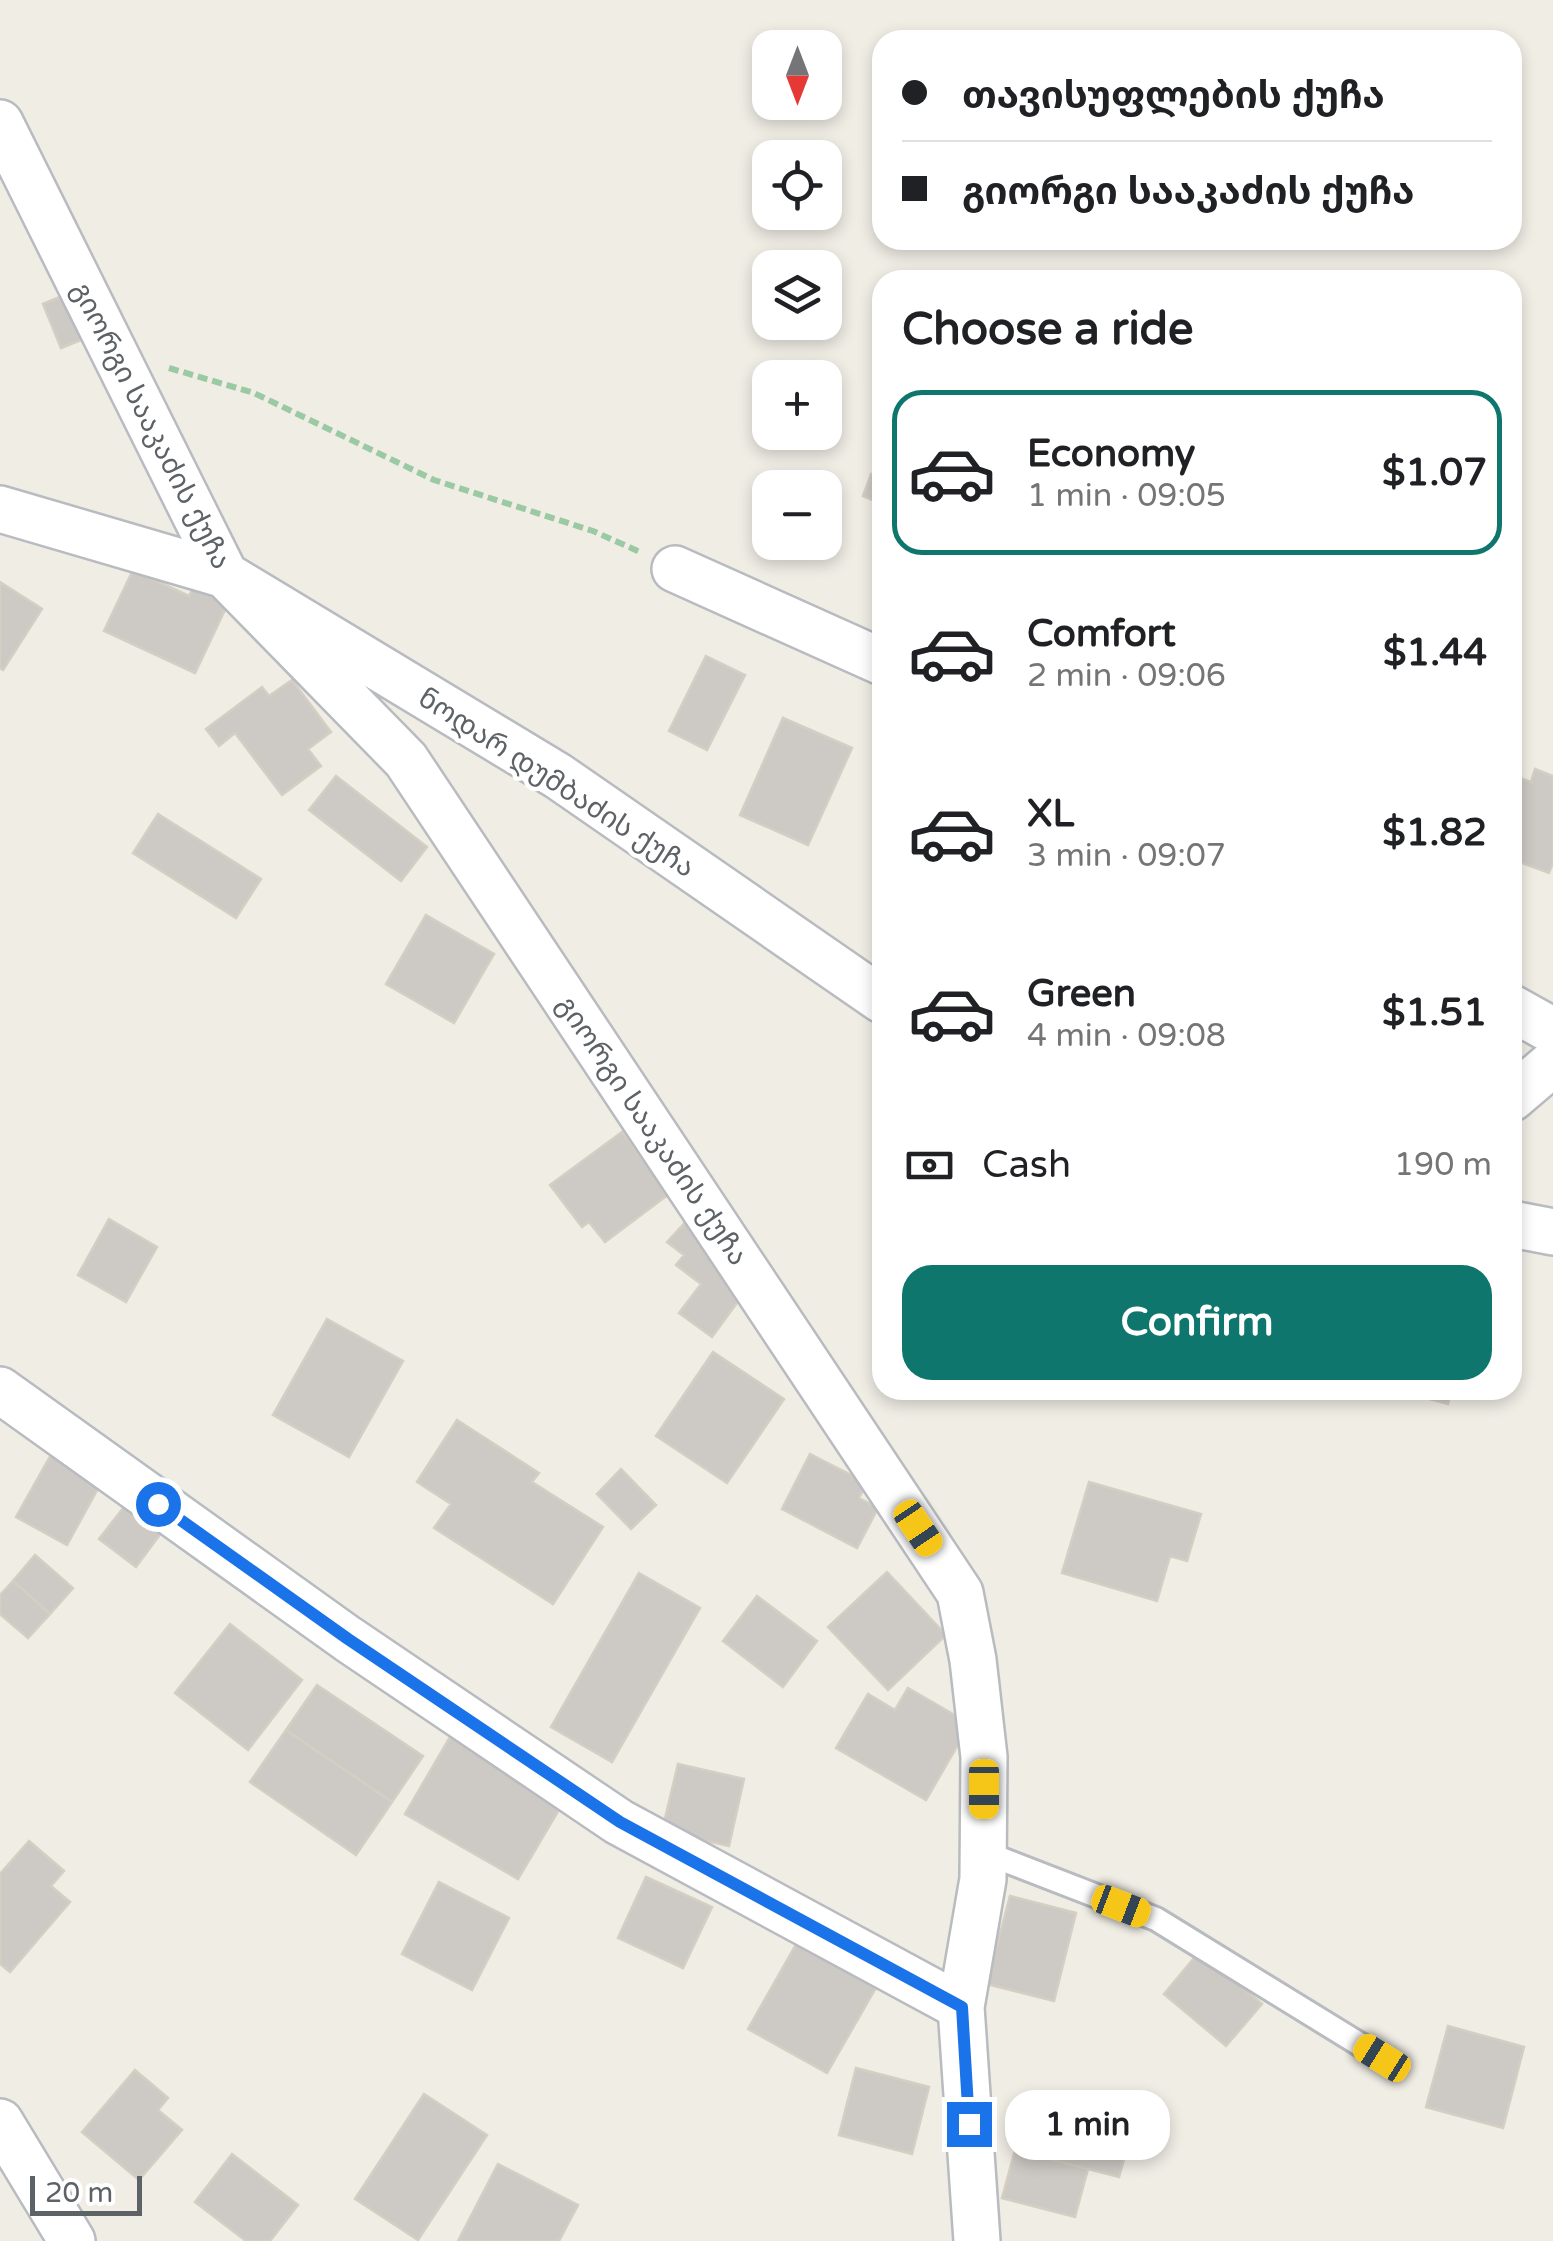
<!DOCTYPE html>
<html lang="en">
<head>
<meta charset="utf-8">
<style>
	:root { --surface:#fff; --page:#f6f6f6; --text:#202124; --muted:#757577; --line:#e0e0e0; --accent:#0f766e }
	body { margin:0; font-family:"Varela Round","Noto Sans Georgian",sans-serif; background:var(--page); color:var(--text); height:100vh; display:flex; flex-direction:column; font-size:38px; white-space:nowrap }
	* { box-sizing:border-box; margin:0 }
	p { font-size:32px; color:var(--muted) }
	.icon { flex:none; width:55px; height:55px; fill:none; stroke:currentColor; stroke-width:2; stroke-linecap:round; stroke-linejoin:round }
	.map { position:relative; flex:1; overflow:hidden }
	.side { position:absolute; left:872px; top:270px; width:650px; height:1130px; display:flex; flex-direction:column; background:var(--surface); border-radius:30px; box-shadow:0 5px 15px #0003 }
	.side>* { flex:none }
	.banner { position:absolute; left:872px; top:30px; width:650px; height:220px; border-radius:30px; box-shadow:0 5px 15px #0003; display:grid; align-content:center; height:220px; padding:0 30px; background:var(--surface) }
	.needle { width:65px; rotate:180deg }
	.tools { position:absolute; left:752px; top:30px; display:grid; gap:20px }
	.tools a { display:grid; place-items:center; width:90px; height:90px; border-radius:20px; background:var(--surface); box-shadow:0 5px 15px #0003; font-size:50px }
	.scale { position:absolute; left:30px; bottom:25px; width:112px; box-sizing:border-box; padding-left:10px; border:5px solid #5d6266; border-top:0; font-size:28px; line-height:35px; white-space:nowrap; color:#5d6266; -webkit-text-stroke:8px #fff; paint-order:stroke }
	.end { position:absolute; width:45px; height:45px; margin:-22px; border:12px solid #1a73e8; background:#fff; box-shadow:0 0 0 5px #fff }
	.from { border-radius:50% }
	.bubble { position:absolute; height:70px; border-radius:30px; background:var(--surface); box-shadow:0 5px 15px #0003; font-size:32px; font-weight:800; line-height:70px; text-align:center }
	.car { position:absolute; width:30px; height:60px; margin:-30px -15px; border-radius:12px; box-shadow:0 0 8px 2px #0007; background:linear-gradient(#f5c518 24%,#345 0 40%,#f5c518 0 76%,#345 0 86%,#f5c518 0) }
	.banner b { display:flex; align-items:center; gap:35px; height:95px; font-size:38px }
	.banner b+b { border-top:2px solid var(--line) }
	.banner i { width:25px; height:25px; background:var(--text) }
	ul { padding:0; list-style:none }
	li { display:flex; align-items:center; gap:30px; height:165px; margin:0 20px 15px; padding:0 10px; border:5px solid transparent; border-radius:30px }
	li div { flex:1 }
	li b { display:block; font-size:38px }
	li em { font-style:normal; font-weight:800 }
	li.on { border-color:var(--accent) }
	li>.icon { width:90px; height:90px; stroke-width:1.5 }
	h2 { padding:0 30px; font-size:45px; line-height:120px }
	.pay { display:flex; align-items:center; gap:25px; height:110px; padding:0 30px; font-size:38px }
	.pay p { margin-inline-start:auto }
	.button { display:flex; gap:20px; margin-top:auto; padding:20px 30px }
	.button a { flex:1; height:115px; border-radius:30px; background:var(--accent); color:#fff; font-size:40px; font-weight:800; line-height:115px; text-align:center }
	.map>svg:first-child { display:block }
	.building { fill:#cdc9c4; stroke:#d5cec3; stroke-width:2.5 }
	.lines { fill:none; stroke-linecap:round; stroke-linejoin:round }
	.lane-casing { stroke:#b8bbbf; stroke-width:28 }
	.street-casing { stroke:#b8bbbf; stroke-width:50 }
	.path { stroke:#9ac9a4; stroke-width:6; stroke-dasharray:10 5; stroke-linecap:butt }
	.lane { stroke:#fff; stroke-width:22 }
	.street { stroke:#fff; stroke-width:45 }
	.route { stroke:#1a73e8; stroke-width:12 }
	.labels { text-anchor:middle; stroke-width:9; stroke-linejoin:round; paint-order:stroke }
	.street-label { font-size:28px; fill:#5d6266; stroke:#fff }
</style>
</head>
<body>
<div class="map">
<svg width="1553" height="2241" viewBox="0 0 1553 2241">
	<rect width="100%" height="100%" fill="#f0ede5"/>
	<path class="building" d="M74,291L93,335L61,348L43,304Z
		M871,474L882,478V504L863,496Z
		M133,570L189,596L198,578L232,595L195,673L104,631Z
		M0,582L42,609L3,670L0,668Z
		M706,656L745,675L707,750L669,731Z
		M292,680L331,732L308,749L321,766L282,795L235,733L219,746L206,729L262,687L269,696Z
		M783,718L852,748L808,845L740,815Z
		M1535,769L1553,776V863L1549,873L1512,859V775L1531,782Z
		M336,776L427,847L401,881L309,810Z
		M158,814L261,879L236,918L133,853Z
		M426,915L494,954L454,1023L386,984Z
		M622,1132L669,1194L605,1242L589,1222L582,1227L550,1185Z
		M691,1216L745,1292L712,1337L679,1313L701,1284L676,1265L684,1255L667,1242Z
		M109,1219L157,1247L126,1302L78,1275Z
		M327,1319L403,1361L349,1457L273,1415Z
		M713,1352L784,1399L727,1483L656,1436Z
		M1396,1390H1452L1448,1404Z
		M457,1420L539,1473L532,1482L603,1527L553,1604L434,1528L451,1504L417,1482Z
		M56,1446L106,1474L67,1545L16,1517Z
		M810,1454L867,1483L859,1498L878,1508L857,1548L782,1509Z
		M621,1469L656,1505L631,1529L597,1494Z
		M1089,1482L1201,1514L1187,1561L1170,1556L1157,1601L1062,1573Z
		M131,1498L167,1525L136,1567L99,1539Z
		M35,1555L73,1588L50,1614L13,1581Z
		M887,1572L946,1635L888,1690L828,1627Z
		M639,1573L700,1608L612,1762L551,1727Z
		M13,1581L50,1614L28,1638L0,1614V1595Z
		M757,1596L817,1641L783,1687L723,1641Z
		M230,1624L302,1680L248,1750L175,1693Z
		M317,1685L423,1756L392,1802L286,1730Z
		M908,1688L970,1724L926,1800L836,1748L868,1694L895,1710Z
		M286,1730L392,1802L356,1855L250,1782Z
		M450,1737L563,1803L518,1879L405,1814Z
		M678,1764L744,1779L729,1846L662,1831Z
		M29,1841L64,1871L51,1886L70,1902L10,1972L0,1964V1874Z
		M646,1877L712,1907L683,1968L618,1938Z
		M439,1882L509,1918L472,1990L402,1954Z
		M1010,1896L1076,1913L1054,2001L987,1984Z
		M802,1934L881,1979L827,2073L748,2029Z
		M1199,1952L1262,2004L1226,2046L1164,1994Z
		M1448,2026L1524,2047L1503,2128L1426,2107Z
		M856,2068L929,2087L912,2154L839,2135Z
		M135,2070L168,2098L158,2110L182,2130L139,2180L82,2132Z
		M424,2094L487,2135L418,2240L355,2199Z
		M1028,2104L1132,2131L1119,2177L1015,2150Z
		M1015,2150L1088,2169L1075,2217L1002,2198Z
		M232,2154L298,2205L270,2241H246L195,2202Z
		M498,2164L578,2205L559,2241H458Z"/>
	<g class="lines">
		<defs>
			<path id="lane" d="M983,1852L1156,1919L1382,2058"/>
			<path id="street" d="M0,123L225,575L406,760L960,1593L973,1660L984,1757L983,1879L961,2007L977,2241
				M0,509L225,575L558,776L882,1000
				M675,569L882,662
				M1512,1008L1553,1031
				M1512,1098L1553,1063
				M1512,1224L1553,1232
				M0,1390L348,1639L619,1822L961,2007
				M0,2122L72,2241"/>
		</defs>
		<use href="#lane" class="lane-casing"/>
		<use href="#street" class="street-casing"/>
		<path class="path" d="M169,368L254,393L434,480L593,531L640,552"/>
		<use href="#lane" class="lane"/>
		<use href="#street" class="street"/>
	</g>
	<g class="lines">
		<path class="route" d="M158,1504L348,1639L620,1822L962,2007L969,2124"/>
	</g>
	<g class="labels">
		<g class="street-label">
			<text transform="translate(152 425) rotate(63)" y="10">გიორგი სააკაძის ქუჩა</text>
			<text transform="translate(557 782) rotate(33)" y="10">ნოდარ დუმბაძის ქუჩა</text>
			<text transform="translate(653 1130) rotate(56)" y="10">გიორგი სააკაძის ქუჩა</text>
		</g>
	</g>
</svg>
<div class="tools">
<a><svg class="needle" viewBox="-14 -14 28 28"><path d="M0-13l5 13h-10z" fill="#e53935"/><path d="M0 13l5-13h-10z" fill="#757577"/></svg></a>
<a><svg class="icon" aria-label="locate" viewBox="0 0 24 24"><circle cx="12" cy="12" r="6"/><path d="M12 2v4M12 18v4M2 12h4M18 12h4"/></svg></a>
<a><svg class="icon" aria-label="layers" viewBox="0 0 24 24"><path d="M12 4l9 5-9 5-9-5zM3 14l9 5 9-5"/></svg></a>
<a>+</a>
<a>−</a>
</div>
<div class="scale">20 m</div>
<i class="end from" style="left:158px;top:1504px"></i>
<i class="end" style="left:969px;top:2124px"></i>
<div class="bubble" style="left:1005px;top:2090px;width:165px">1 min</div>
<i class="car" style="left:918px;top:1528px;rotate:146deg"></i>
<i class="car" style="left:984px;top:1789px;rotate:180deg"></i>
<i class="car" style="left:1121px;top:1906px;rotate:111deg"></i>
<i class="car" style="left:1382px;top:2058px;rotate:302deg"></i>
<div class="banner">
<b><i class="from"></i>თავისუფლების ქუჩა</b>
<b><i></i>გიორგი სააკაძის ქუჩა</b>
</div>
<section class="side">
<h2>Choose a ride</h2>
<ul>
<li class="on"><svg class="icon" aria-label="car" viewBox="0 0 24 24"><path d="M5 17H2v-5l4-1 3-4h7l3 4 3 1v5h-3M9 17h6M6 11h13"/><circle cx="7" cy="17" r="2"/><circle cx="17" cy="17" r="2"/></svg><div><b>Economy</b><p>1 min · 09:05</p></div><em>$1.07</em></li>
<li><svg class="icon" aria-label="car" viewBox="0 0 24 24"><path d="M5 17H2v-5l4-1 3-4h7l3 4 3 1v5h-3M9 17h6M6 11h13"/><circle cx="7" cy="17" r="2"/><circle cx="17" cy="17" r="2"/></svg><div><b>Comfort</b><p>2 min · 09:06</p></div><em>$1.44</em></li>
<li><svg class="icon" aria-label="car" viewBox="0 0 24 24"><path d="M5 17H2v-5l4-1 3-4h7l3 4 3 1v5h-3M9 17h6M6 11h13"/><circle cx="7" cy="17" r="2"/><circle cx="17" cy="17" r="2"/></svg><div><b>XL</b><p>3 min · 09:07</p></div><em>$1.82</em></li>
<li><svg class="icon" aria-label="car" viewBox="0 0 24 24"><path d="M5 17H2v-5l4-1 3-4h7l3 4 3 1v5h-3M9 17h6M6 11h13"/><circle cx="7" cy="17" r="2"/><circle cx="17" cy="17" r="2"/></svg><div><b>Green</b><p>4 min · 09:08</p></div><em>$1.51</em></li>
</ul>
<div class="pay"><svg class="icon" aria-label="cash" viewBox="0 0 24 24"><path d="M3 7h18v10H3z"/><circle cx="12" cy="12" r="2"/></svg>Cash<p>190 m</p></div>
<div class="button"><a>Confirm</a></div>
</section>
</div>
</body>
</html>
